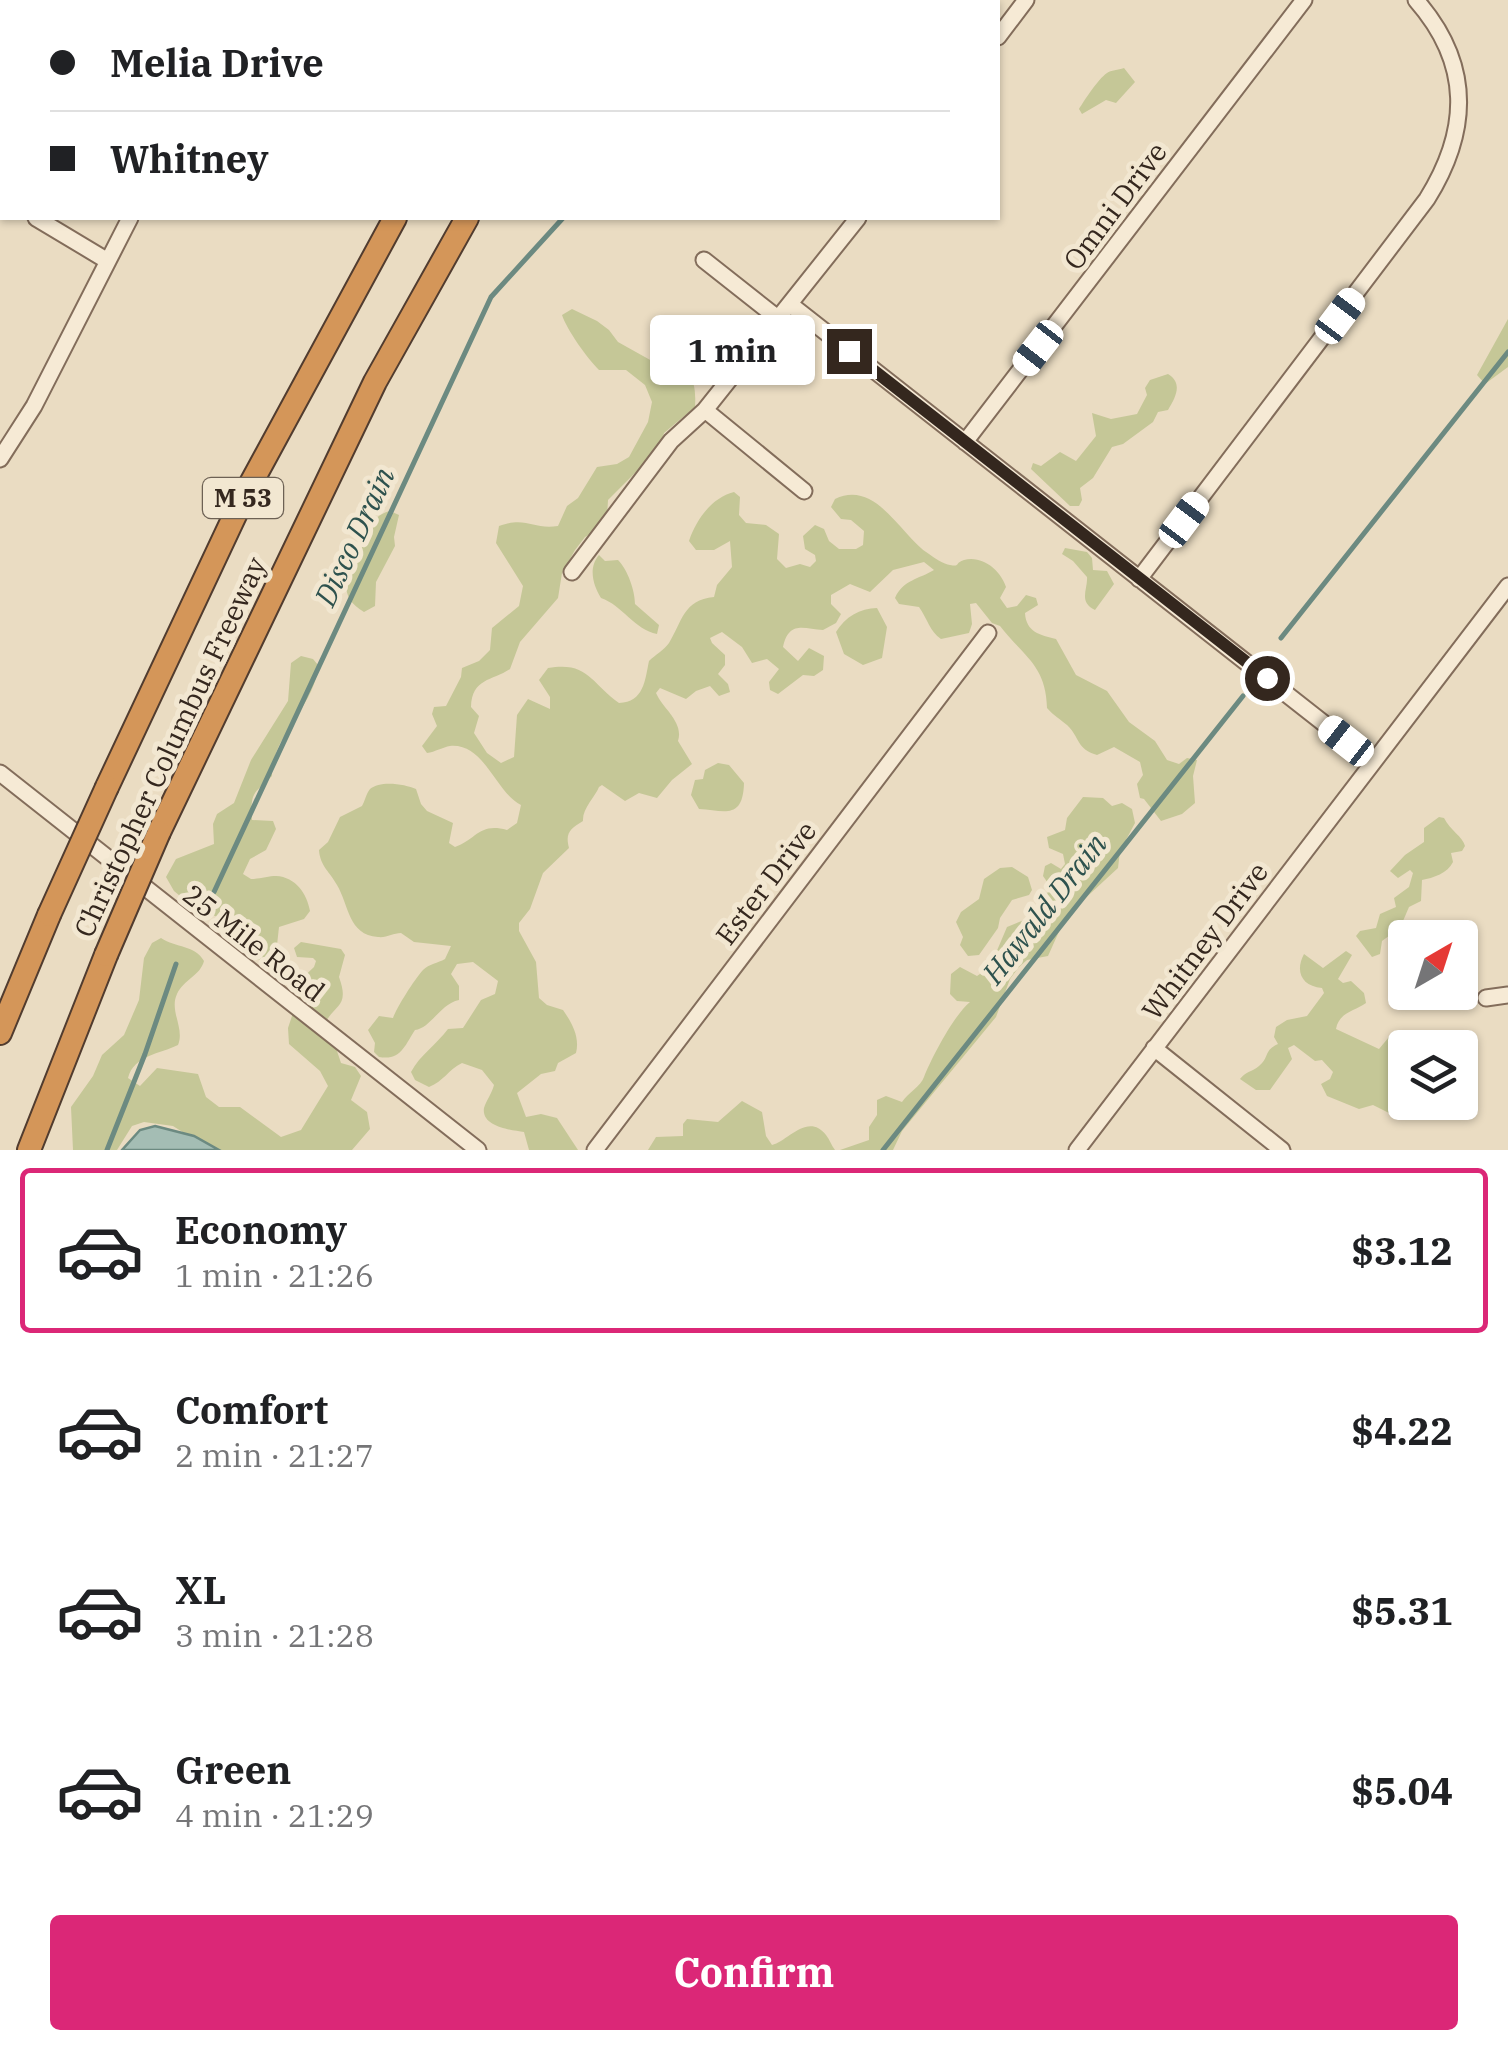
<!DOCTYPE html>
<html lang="en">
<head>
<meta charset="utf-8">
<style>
	:root { --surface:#fff; --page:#f6f6f6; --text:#202124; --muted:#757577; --line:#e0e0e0; --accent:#db2777 }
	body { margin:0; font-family:"IBM Plex Serif",serif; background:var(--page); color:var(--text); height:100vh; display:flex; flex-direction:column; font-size:38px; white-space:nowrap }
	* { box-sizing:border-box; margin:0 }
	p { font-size:32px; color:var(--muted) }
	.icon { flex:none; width:55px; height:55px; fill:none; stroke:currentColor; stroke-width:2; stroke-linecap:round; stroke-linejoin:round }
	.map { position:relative; height:1150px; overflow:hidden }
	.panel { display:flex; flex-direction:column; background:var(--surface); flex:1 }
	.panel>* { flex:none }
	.guide { position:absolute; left:0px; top:0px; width:1000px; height:220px; box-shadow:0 2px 8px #0004; display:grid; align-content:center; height:220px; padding:0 50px; background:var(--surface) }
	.needle { width:65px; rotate:39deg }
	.fabs { position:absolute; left:1388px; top:920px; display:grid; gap:20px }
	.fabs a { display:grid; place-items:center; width:90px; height:90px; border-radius:10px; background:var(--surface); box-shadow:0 2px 8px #0004; font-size:50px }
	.end { position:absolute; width:45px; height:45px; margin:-22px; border:12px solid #34271e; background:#fff; box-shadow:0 0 0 5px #fff }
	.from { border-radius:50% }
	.bubble { position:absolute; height:70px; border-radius:10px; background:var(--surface); box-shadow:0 2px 8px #0004; font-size:32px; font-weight:800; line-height:70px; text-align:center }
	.car { position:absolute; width:30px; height:60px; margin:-30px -15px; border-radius:12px; box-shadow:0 0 8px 2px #0007; background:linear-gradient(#fff 24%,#345 0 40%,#fff 0 76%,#345 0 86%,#fff 0) }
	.guide b { display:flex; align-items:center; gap:35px; height:95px; font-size:38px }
	.guide b+b { border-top:2px solid var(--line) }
	.guide i { width:25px; height:25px; background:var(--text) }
	ul { padding:18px 0 0; list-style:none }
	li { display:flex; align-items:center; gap:30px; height:165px; margin:0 20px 15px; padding:0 30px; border:5px solid transparent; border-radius:10px }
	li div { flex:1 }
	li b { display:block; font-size:38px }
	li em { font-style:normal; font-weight:800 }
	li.on { border-color:var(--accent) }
	li>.icon { width:90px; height:90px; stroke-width:1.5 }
	.button { display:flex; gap:20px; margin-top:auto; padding:20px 50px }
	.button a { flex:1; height:115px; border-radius:10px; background:var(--accent); color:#fff; font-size:40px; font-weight:800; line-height:115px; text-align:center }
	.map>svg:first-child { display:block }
	.green { fill:#c5c797 }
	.water { fill:#a4bdb4; stroke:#6c8a81; stroke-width:2.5 }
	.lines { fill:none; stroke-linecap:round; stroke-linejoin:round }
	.stream { stroke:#6c8a81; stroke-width:5 }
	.minor-casing { stroke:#836d5b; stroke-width:19 }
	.highway-casing { stroke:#513c2f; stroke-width:26 }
	.minor { stroke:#f6ead5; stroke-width:15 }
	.highway { stroke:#d49659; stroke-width:22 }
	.highway-bridge-casing { stroke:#513c2f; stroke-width:26; stroke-linecap:butt }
	.highway-bridge { stroke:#d49659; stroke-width:22 }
	.route { stroke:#34271e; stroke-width:12 }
	.labels { text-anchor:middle; stroke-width:10; stroke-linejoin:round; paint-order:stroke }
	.shield { fill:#f2e7d1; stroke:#6d6154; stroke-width:2.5 }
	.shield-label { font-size:25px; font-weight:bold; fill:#34271e }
	.street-label { font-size:28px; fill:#34271e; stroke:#f2e7d1 }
	.water-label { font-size:30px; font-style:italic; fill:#2e524e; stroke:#f2e7d1 }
</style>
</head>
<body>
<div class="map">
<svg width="1508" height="1150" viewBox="0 0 1508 1150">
	<rect width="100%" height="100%" fill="#eadcc2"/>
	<path class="green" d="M1124,68L1135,82L1116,103L1106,100L1082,114L1079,109C1084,101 1098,79 1107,73C1111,70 1118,70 1124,68Z
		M572,309L597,321L609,330L618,342L652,361L665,372L678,366C695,373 696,390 695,407L664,433L659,449L608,500L607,517L598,530L585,537L575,550L562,573L558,598L520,642L510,669C492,681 472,678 471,707L479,716L474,733L487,753L501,763L514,757L517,715L528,699L550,709V697L539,680L548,668C588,661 591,683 619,703C644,702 645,680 649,661C655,655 664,650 669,643C682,622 683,600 714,597L717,585L732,567L730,541L714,550H696L689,541C696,520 711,498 734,492L740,497L739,515L746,523L766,525L779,534L777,559L786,568L800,564L810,567L816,561L815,555L805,549L803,536L815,525L824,529L829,541L839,549H856L863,545L864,531L851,520L841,519L831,507L835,499C877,479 901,537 929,554C934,558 944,564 950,565C961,567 954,563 964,560C983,555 1001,571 1006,587L1000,598L1007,608L1017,606L1026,595L1036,598L1038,605L1025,613C1026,632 1040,635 1056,639L1076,675L1107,691L1129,722L1155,741L1167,760L1179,764L1187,758L1197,760L1193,776L1195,803L1182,814L1161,821L1144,799L1140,798L1137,784L1143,775L1140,762L1114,747L1097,755C1076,749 1080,737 1067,725C1060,719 1054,716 1047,708C1046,665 1024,657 1000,626L992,623L976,603L970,604L972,624L969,633L941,639C930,632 927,618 919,607L899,604L895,598C903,580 919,579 934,570L924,562L893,570L870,592L850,584L831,595V604L841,614L836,623L823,630C804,629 789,620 783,647L798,661L809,648L824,656L823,670L814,676L803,675L778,694L770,690L769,682L779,669L767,659L752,663L742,647L722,632L710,638L712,643L725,655V665L718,674L728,684L730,692L719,696L710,686L696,691L686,699L660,688L656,693C663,709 684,722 678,741L692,764L672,780L657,798L639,793L625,801L602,785L599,787C595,797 582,809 583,821C570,829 565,833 569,848L543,873L530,909L519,923V931L536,962L539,998L547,1005L563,1010C572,1023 580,1037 576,1053L558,1063L555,1071L541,1074L517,1093L526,1117L541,1114L557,1118L578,1150H529L524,1132C511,1130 481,1127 484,1108C486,1101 492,1093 494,1085L482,1070L462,1063C448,1070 444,1081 429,1087L415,1080L411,1072C420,1055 436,1045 448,1029L463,1028L481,1000L495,994L498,981L473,962L457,964L451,974L459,986V1000C440,1004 431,1028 415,1030C405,1045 401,1061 379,1057L374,1052L375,1043L368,1030L379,1016L393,1018C397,1007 414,980 423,970C429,964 438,963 445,959L451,946L414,942L401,933C393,933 387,938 378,937C348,935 349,905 337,885C330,872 320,866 319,850L328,842L340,817L362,806C365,801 366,794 370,789C380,780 405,784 416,789L421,804L427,811L453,823L449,843L455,847C476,840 479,822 507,830L517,823L521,805C495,792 485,743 450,746C443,747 435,752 427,753L422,746L437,726L432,714L434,707L446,706L461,677L462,668L479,661L490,650L492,628L519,606L523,586L496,543L499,526C527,516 533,530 558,526L567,506L578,498L597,467L617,464L629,457L648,422L652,402L645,385L626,370H599C587,358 567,330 562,315Z
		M1508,319V367L1485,384L1477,375Z
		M1168,374C1183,383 1176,397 1168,410L1158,412L1153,422L1123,444L1112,447L1093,478L1080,488L1082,500L1079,506H1070L1031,469L1033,463L1041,466L1060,452L1076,461L1096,436L1092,413L1111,419L1137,414L1147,395L1145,388L1150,380Z
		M390,511L399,515L394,537L395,546L376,582L375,606L364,612C335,595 347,572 361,549C371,533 369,516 390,511Z
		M1065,548L1087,552L1092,558L1093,570L1107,571L1114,584L1095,610C1078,602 1088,589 1087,577L1073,561L1062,554Z
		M599,555L605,561L618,560C628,570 635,591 635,604L659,625L657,634C635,630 622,605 601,598C593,585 588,568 599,555Z
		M877,608L887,627L882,658L863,665L844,654L836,632C845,617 860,608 877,608Z
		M301,656L313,659L318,665C316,706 271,735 272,776C254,794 250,791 252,820L273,821L276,829L266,850L250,859L243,874L251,879C259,879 269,876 276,876C296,877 307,894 310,911L304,919L279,927L277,945L268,959L256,960L237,948L234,929L227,920L197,910L174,891L166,877L176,859L214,844L213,824L217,814L234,803L251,760L288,701L291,663Z
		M718,763L729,765L744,783C743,821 723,810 699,809L691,795L695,780L703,779L705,770Z
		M1083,797L1103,798L1112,806L1122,803L1132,809L1135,823L1120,851L1118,868L1066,916L1048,956L1027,960L1019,967L1010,979L996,1017L902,1131L893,1150H840L869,1140V1127L877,1115V1100L886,1096L902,1102C908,1093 921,1086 924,1077C932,1057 954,1015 970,1002L957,1001L950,994L951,974L960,967L977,976L990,967L1007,927L1024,920L1046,897L1050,886L1043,876L1045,866L1051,863L1061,869L1065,864L1063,854L1049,848L1047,837L1065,830L1067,818Z
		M1439,817L1444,818C1450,830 1463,837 1465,846L1462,851L1451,853L1453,862C1448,873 1433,878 1422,880L1421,901L1409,907L1403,921L1393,922V933L1382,941L1380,954L1372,957L1356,936L1360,931L1376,928L1380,914L1396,907L1394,898L1409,887L1413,873L1410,870L1398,878L1390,871L1405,855L1424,842V828Z
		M1012,867L1028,877L1032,890L1029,895L1012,900L1000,918L998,928L979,955L968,956L960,945L963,937L956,922L961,912L979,899L984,879L1000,868Z
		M161,938C176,948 195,945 204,961C200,976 184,979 177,994C169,1011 185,1028 178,1045C160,1054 134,1055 128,1078L140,1086L157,1068L198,1074L206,1097L219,1107H240L281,1137L301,1130L328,1086L320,1071L289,1044L288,1028L296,1004L295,985L314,967L316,961L313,958L297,957L294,948L301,942L341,949L345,955L339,977C351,1010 332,1003 321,1031L323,1039L335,1045L341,1063L355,1067L361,1076L351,1100L367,1112L370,1129L352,1150H211L173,1126L144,1122L132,1126L117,1150H73L71,1107L93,1076L102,1055L124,1035L139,1000L144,958L152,943Z
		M1346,951L1352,955L1338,979L1343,983L1351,981L1364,993L1366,1003C1355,1011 1339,1012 1336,1029L1379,1049L1394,1031L1403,1030L1409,1036L1411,1047L1405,1048V1102L1411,1103L1397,1117L1373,1105L1359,1109L1327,1096L1321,1084L1330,1079L1333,1072L1322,1060L1315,1061L1294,1045L1288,1048L1292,1059L1270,1090H1256L1240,1079C1246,1071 1252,1072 1259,1066C1270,1057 1263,1051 1278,1044L1274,1037L1276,1027L1287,1020L1307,1016L1324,993L1322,988C1301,986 1295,971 1304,954L1323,968Z
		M742,1101L762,1112L766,1136L772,1145C788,1141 808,1112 826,1135C830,1140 831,1145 835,1150H648L656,1137L683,1136V1124L687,1119L718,1122Z"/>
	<path class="water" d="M155,1126L194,1136L219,1150H122L140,1130Z"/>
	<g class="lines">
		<path class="stream" d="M687,2L688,0
			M1281,638L1508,352
			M214,892L491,297L563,218
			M107,1150L145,1054L176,964
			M883,1150L1243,696"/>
		<defs>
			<path id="minor" d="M281,2L282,0
				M998,37L1026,0
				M0,191L2,193
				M36,218L106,260
				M704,260L780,320
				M791,305L1373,762
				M705,410L804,491
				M965,442L1304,0
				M0,459L34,406L130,218
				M572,572L671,441L705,410L858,218
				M1139,579L1427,199C1470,130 1472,64 1416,0
				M0,773L478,1150
				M1486,998L1508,995
				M1154,1048L1282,1150
				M595,1150L988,633
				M1077,1150L1508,586"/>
			<path id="highway" d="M512,2L513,0
				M587,2L588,0
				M107,787L243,498L395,218
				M159,832L375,382L467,218
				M0,1033L49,915
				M29,1150L106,955"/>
		</defs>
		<use href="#minor" class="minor-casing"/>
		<use href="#highway" class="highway-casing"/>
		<use href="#minor" class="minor"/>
		<use href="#highway" class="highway"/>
		<defs>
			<path id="highway-bridge" d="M49,915L107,787
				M106,955L159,832"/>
		</defs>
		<use href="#highway-bridge" class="highway-bridge-casing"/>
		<use href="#highway-bridge" class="highway-bridge"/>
	</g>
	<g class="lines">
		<path class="route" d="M849,351L1267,678"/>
	</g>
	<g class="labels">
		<rect class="shield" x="203" y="478" width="80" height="40" rx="8"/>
		<g class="shield-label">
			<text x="243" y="507">M 53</text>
		</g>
		<g class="street-label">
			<text transform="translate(1115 206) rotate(-53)" y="10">Omni Drive</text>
			<text transform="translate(170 747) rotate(-65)" y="10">Christopher Columbus Freeway</text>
			<text transform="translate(766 883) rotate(-53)" y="10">Ester Drive</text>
			<text transform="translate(1205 941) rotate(-53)" y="10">Whitney Drive</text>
			<text transform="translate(254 943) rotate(38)" y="10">25 Mile Road</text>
		</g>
		<g class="water-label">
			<text transform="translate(355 537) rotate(-65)" y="10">Disco Drain</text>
			<text transform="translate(1045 909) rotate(-52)" y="10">Hawald Drain</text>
		</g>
	</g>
</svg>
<div class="fabs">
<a><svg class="needle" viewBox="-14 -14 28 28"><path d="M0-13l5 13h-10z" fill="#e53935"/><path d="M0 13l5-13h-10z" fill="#757577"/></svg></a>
<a><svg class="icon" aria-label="layers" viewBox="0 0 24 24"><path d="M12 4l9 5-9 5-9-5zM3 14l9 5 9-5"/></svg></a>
</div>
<i class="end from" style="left:1267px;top:678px"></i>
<i class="end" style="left:849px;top:351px"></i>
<div class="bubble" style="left:650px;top:315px;width:165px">1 min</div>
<i class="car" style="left:1340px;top:316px;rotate:37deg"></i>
<i class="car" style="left:1038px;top:348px;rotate:218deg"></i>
<i class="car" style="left:1184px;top:520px;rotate:37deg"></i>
<i class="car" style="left:1346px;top:741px;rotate:308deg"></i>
<div class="guide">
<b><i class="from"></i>Melia Drive</b>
<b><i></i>Whitney</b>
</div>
</div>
<section class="panel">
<ul>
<li class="on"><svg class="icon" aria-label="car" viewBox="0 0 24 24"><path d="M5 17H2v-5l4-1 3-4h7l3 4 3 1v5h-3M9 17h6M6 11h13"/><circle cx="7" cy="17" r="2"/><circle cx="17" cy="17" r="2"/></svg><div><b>Economy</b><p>1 min · 21:26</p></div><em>$3.12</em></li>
<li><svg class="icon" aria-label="car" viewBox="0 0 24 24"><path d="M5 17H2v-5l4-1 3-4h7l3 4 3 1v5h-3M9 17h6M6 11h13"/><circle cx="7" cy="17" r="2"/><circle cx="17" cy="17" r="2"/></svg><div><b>Comfort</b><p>2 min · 21:27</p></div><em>$4.22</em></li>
<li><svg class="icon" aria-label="car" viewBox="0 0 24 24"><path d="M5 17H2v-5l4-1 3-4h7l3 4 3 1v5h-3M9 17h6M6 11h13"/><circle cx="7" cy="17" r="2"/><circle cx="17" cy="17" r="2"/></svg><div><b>XL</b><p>3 min · 21:28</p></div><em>$5.31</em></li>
<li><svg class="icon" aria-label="car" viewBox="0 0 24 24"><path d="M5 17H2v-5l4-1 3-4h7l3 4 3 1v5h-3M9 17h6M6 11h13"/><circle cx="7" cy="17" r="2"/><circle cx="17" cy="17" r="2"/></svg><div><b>Green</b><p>4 min · 21:29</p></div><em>$5.04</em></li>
</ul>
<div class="button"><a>Confirm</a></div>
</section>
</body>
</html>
